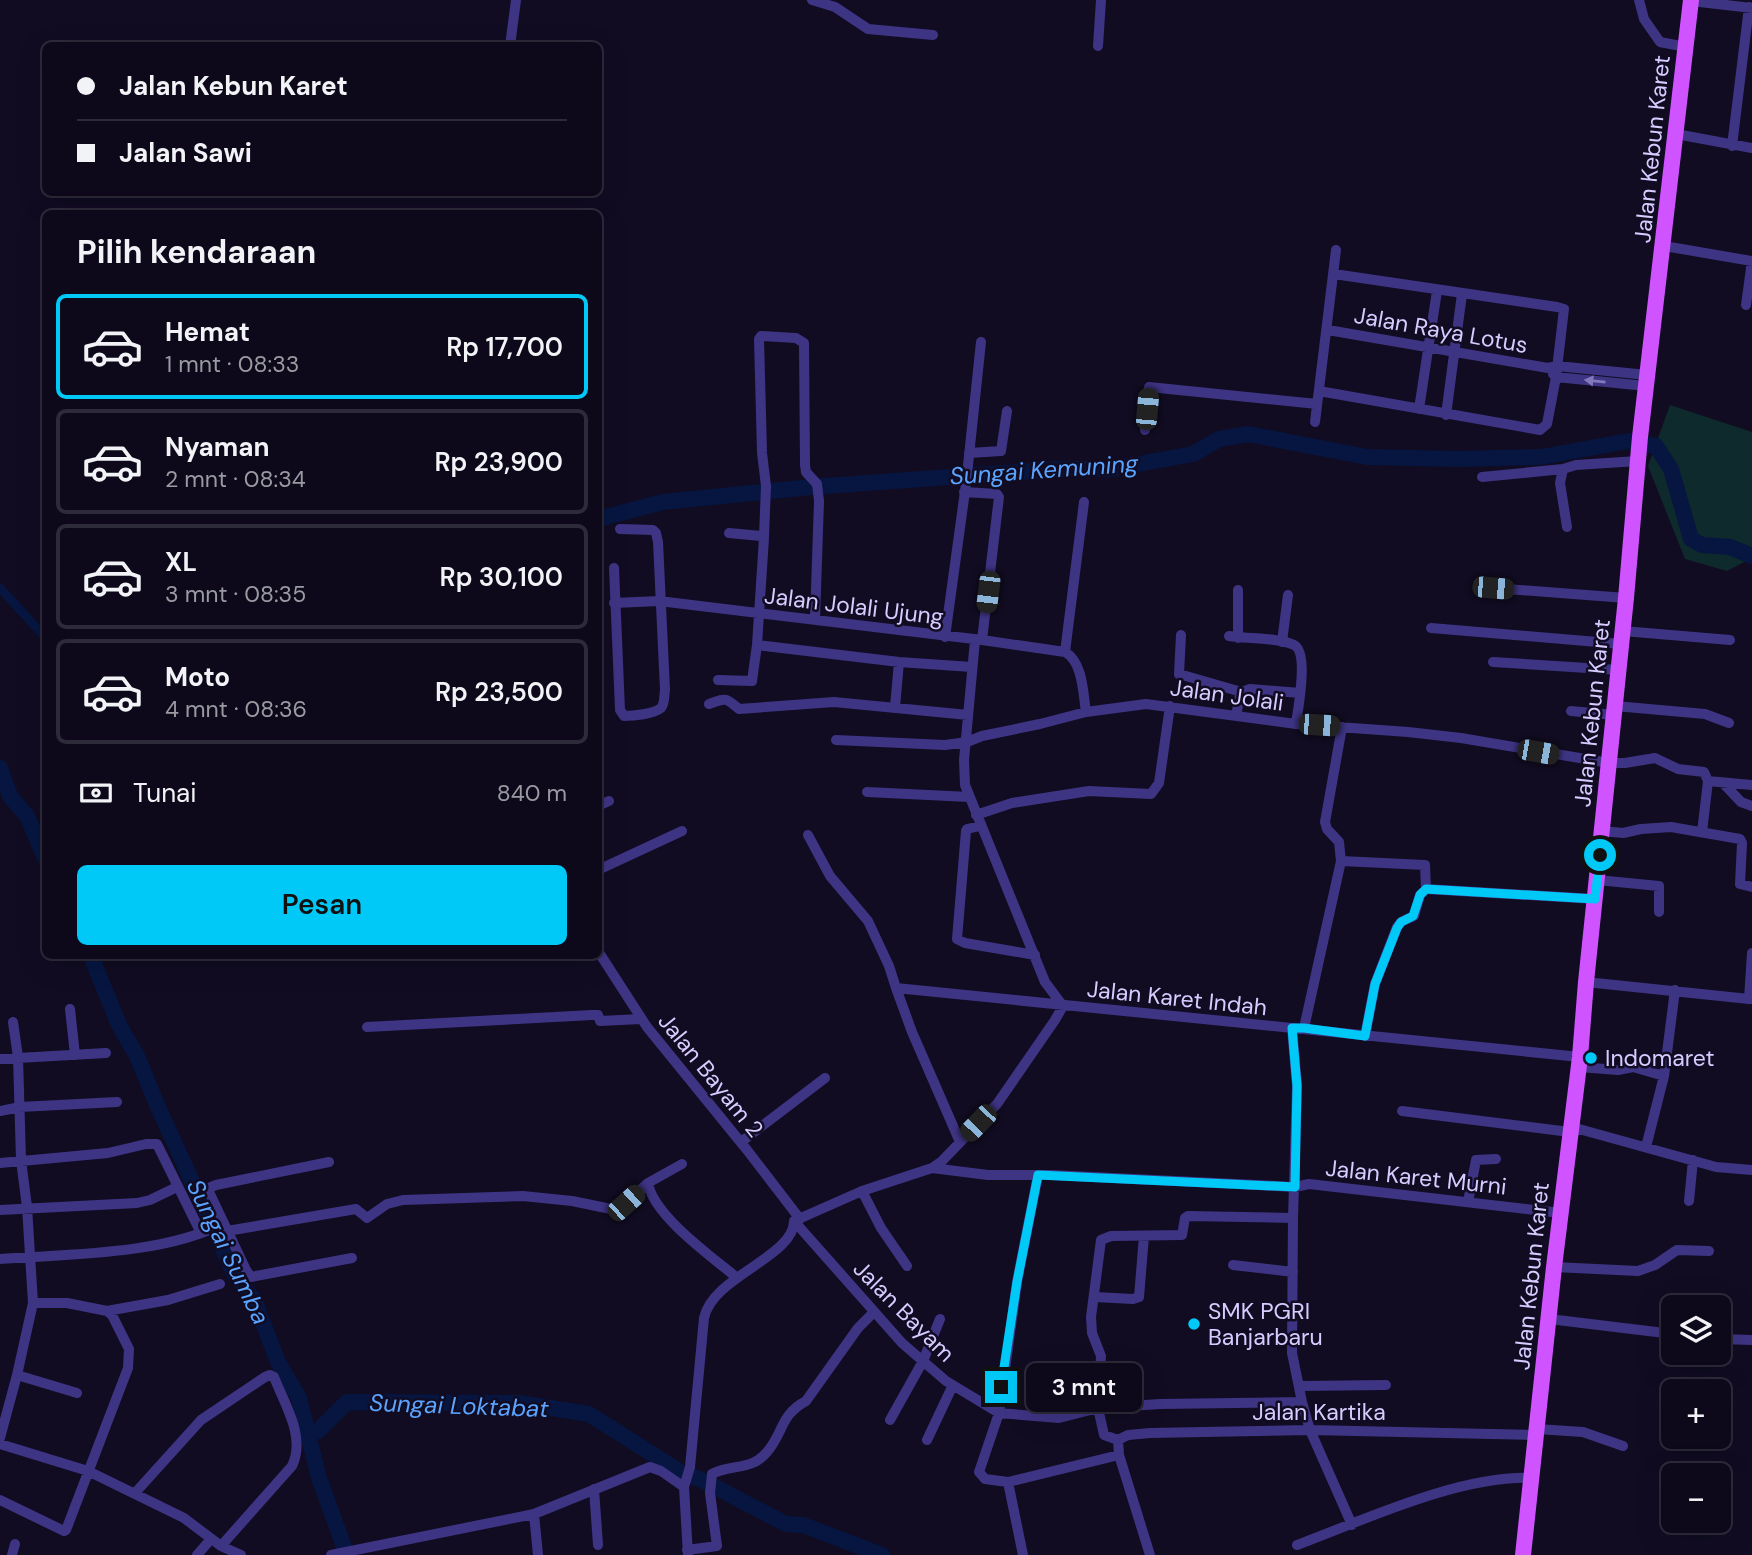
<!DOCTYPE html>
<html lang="id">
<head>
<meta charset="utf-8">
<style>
	:root { --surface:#0d091a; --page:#161223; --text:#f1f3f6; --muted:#9a9aa2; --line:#2d2a39; --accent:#00c8f7 }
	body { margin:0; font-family:"DM Sans",sans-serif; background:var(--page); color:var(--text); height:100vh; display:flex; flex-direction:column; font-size:26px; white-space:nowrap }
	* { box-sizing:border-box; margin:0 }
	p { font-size:23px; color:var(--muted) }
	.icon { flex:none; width:38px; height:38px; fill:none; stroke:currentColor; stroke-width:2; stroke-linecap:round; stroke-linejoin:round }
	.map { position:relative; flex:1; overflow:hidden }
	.side { position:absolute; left:42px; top:210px; width:560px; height:749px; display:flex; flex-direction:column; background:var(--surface); border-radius:10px; box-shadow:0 7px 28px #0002,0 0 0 2px var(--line) }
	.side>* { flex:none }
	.banner { position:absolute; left:42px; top:42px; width:560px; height:154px; border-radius:10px; box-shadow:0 7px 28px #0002,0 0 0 2px var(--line); display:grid; align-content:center; height:154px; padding:0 35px; background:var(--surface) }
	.buttons { position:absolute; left:1661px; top:1295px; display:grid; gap:14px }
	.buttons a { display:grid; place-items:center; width:70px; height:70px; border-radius:10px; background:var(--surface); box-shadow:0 7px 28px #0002,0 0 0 2px var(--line); font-size:35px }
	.end { position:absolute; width:32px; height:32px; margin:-16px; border:9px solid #00c8f7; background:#111; box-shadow:0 0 0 4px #111 }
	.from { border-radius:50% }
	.bubble { position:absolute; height:49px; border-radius:10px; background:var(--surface); box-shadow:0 7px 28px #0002,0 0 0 2px var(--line); font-size:23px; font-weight:600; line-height:49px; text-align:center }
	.car { position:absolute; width:21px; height:42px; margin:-21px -10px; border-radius:9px; box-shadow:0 0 5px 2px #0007; background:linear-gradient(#222 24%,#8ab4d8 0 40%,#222 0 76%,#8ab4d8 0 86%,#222 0) }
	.banner b { display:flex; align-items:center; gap:24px; height:66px; font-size:26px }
	.banner b+b { border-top:2px solid var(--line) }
	.banner i { width:18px; height:18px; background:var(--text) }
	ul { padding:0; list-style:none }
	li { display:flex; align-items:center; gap:21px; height:105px; margin:0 14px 10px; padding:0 21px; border:4px solid var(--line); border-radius:10px }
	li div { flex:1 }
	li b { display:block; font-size:26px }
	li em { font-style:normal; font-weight:600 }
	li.active { border-color:var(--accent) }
	li>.icon { width:63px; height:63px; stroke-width:1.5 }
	h2 { padding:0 35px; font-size:32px; line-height:84px }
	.pay { display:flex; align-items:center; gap:18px; height:77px; padding:0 35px; font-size:26px }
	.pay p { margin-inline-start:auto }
	.action { display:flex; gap:14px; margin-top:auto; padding:14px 35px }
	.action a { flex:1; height:80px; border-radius:10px; background:var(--accent); color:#111; font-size:28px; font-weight:600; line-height:80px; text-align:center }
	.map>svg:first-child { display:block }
	.green { fill:#0e2a2c }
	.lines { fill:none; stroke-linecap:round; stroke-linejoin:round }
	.canal { stroke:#061640; stroke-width:9 }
	.river { stroke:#061640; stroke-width:16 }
	.minor { stroke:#3e3484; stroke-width:10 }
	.primary { stroke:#cf53ff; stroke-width:16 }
	.oneway { fill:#8378bb }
	.route { stroke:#00c8f7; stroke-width:9 }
	.poi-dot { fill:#00c8f7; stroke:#110c22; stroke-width:2.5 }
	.labels { text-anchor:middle; stroke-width:5; stroke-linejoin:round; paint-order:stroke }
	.street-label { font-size:23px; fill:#d7ccff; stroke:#110c22 }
	.poi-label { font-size:23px; fill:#d7ccff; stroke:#110c22; text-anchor:start }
	.water-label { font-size:24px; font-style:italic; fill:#5aa4ff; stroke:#110c22 }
</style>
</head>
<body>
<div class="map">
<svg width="1752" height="1555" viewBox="0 0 1752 1555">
	<rect width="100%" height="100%" fill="#110c22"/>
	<path class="green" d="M1670,405L1752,432V558L1727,571L1685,559L1648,466Z"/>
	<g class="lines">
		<path class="canal" d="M0,588L46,638"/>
		<path class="river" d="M598,519L663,502L811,487L1059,469H1111L1193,454L1219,439L1248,434L1367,457L1458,459L1541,457L1628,441L1656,446L1671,469L1691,539L1702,545L1730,547L1752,556
			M0,768L10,796L27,816L46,860
			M91,956L119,1025L137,1056L158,1107L234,1273L255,1302L278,1362L299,1398L319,1478L347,1555
			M308,1433L318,1431L347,1402L519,1403L589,1414L682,1473L700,1479L786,1524L803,1525L882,1555"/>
		<path class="minor" d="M812,0L835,7L868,29L933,35
			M1639,0L1644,19L1660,42L1686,47
			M1691,1L1752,8
			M510,46L516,0
			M1098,46L1101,0
			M1676,134L1752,148
			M1732,146L1749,7
			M1664,246L1752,261L1746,305
			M1328,330L1548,368L1557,366L1647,375
			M1553,374L1556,377L1646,386
			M1319,391L1540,430L1547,424L1556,377L1564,309L1557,307L1334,274
			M1419,409L1437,291
			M1446,415L1462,294
			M1315,422L1336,250
			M1145,430L1149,387L1317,404
			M969,453L1001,451L1007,411
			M1482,477L1563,469
			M964,492L997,494L999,497L982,640
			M1567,527L1560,483L1563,469L1576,465L1638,461
			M729,533L761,536L764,538L757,645L899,662L972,667
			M764,536L766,486L762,453L759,339L761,336L796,338L804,343L805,465L806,472L817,484L819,501L815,619
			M614,568L620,710L624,716C633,716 654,714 661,708C665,704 664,695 665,690L658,542L656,533L653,530L620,529
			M1493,588L1626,598
			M614,603L659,601L982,640L1065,652C1083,662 1083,693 1086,712
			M1431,628L1621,644
			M1623,631L1730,640
			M1181,635L1179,674L1238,691L1240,695L1236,716
			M1229,636C1247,639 1278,637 1294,645C1309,652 1298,709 1296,724
			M945,637L966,484L981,342
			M1238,638V590
			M975,640L964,760L965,785L1045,982L1063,1006
			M1282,642L1288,595
			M1065,652L1084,502
			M1493,662L1619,670
			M718,680L752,681L757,645
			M1240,693L1250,689L1300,693
			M709,704C726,698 725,697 739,709L834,702L968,715
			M1615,706L1705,714L1729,723
			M895,707L899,662
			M1571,711L1614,715
			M836,740L945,745L967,742L982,736L1040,724L1086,712L1146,704L1296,724L1408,732L1461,738L1609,763H1625L1655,758L1678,769L1704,772L1708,781L1752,785
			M1723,783L1741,802L1752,806
			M867,792L969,797
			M598,806L609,801
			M976,815L1012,803L1089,791L1151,794L1159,783L1170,706
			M980,826L967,829L966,831L957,939L965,943L1035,955
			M1602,831L1623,833L1641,829L1671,827L1740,839L1742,843L1740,884L1752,887
			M1702,832L1708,781
			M808,835L830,876L868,921L889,966L896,988L1580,1057
			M1341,861L1339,842L1327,829L1325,822L1342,727
			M598,870L682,831
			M1597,880L1659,886V912
			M598,951L647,1027L747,1150L800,1219
			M1752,953L1749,999H1752
			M1586,982L1749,999
			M896,988L912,1032L960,1142
			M70,1009L75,1055
			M367,1027L592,1015H598L600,1021L641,1019
			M1292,1028L1297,1086L1293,1218L1292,1353L1302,1402L1310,1430L1352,1525
			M1304,1028L1341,861L1425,865L1426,889L1595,899
			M1365,1036L1375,984L1397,927L1401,922L1414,916L1420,895L1426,889
			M0,1059L106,1053
			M1579,1067L1618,1070L1633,1067L1664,1076L1646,1147
			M1664,1076L1675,990
			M0,1111L20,1107L117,1102
			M1402,1111L1570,1132L1579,1129L1716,1167L1752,1170
			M741,1142L825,1078
			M329,1162L216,1185L211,1187L209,1192L246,1270L251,1277L352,1258
			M0,1163L108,1153L146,1144H157L201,1233
			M932,1168L988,1175H1051L1295,1187L1309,1184L1561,1213
			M1038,1175L1017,1282L999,1413L979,1472L985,1479L1008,1482L1119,1455
			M648,1183C653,1215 711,1256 736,1277
			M862,1191L881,1228L907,1266
			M1689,1201L1693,1160
			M1468,1202L1476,1160L1496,1159
			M0,1210L137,1203L150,1200L177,1187
			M794,1221L902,1343L946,1381L999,1413L1059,1418L1098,1408L1160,1404L1302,1402
			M227,1231L356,1209L367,1218L387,1204L403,1200L523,1196L572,1201L611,1209L620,1208L648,1183L682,1164
			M0,1259C67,1254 164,1255 224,1223
			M1233,1265L1293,1272
			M1554,1267L1638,1271L1655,1265L1677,1250L1709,1251
			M1095,1297L1133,1299L1139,1297L1144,1236
			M107,1311L168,1300L220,1284
			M1549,1319L1673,1334
			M1718,1339L1752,1340
			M17,1375L77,1393
			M1299,1386L1386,1385
			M890,1420L923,1361L940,1319
			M1537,1429L1583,1432L1623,1446
			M0,1438L17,1375L33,1303L27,1207L21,1160L18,1057L13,1022
			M927,1440L953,1385
			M1118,1440L1104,1435L1098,1408L1101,1356L1092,1333L1091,1317L1101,1240L1111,1236L1182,1235L1185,1218L1188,1216L1293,1218
			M0,1444L88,1471L184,1518L221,1546L241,1555
			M1008,1482L1023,1555
			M594,1489L598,1545
			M135,1493L201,1420L265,1377L270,1375L274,1377C285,1405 306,1437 292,1466L221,1546
			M0,1500L64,1531L66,1530L128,1368L129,1349L112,1315L107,1311L67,1303H33
			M534,1514L538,1555
			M1297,1545C1364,1520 1460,1475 1532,1478
			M687,1550L717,1546L710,1493L712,1474C732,1463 750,1472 767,1452C784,1432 780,1415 806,1401L858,1328L873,1313
			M12,1555L15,1544
			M197,1555L211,1539
			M331,1555L534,1514L650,1467L661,1471L684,1487
			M688,1555L684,1487L690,1467L704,1318C713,1276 794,1257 794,1221L862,1191L932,1168L942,1161L997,1104L1055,1020L1063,1006
			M1150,1555L1119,1455L1118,1440L1128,1435L1150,1433L1310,1430L1536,1435"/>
		<path class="primary" d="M1523,1555L1554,1267L1580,1057L1586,982L1626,598L1640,437L1691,0"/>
	</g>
	<defs><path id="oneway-solid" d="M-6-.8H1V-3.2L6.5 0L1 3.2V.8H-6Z" transform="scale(1.75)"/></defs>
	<use class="oneway" href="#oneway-solid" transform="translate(1595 381) rotate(-174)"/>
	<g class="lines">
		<path class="route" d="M1001,1387L1017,1282L1038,1175L1295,1187L1297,1086L1292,1028H1304L1365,1036L1375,984L1397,928L1401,922L1413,916L1420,895L1426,889L1595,899L1600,855"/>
	</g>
	<g class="poi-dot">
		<circle cx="1591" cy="1058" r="7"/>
		<circle cx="1194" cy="1324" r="7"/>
	</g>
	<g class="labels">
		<g class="street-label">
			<text transform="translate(1652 149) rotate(-84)" y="8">Jalan Kebun Karet</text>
			<text transform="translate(1441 330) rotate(10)" y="8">Jalan Raya Lotus</text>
			<text transform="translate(854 606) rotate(7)" y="8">Jalan Jolali Ujung</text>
			<text transform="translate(1227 695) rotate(8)" y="8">Jalan Jolali</text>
			<text transform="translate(1592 713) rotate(-84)" y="8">Jalan Kebun Karet</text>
			<text transform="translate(1177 998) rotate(6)" y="8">Jalan Karet Indah</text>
			<text transform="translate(711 1075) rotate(51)" y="8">Jalan Bayam 2</text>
			<text transform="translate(1416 1177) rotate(6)" y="8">Jalan Karet Murni</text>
			<text transform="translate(1531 1276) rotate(-84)" y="8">Jalan Kebun Karet</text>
			<text transform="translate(904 1311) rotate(45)" y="8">Jalan Bayam</text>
			<text x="1319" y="1420">Jalan Kartika</text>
		</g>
		<g class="poi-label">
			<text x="1605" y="1066">Indomaret</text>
			<text x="1208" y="1319">SMK PGRI<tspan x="1208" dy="26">Banjarbaru</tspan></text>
		</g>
		<g class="water-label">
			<text transform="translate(1044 470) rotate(-4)" y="8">Sungai Kemuning</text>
			<text transform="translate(228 1252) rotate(64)" y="8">Sungai Sumba</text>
			<text transform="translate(459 1406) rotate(2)" y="8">Sungai Loktabat</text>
		</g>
	</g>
</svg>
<div class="buttons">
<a><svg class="icon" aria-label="layers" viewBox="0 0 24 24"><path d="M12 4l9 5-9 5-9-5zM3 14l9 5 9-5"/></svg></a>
<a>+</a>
<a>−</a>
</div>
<i class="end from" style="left:1600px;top:855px"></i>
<i class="end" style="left:1001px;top:1387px"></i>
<div class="bubble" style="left:1026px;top:1363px;width:116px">3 mnt</div>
<i class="car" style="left:1147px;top:409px;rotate:5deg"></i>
<i class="car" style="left:1493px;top:588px;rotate:95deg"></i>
<i class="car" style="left:988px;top:592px;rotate:187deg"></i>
<i class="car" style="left:1319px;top:725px;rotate:94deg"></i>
<i class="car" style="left:1538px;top:752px;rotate:100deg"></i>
<i class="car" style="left:978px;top:1123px;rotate:224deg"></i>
<i class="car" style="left:626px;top:1203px;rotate:48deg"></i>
<div class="banner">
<b><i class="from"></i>Jalan Kebun Karet</b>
<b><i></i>Jalan Sawi</b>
</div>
<section class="side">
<h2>Pilih kendaraan</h2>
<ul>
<li class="active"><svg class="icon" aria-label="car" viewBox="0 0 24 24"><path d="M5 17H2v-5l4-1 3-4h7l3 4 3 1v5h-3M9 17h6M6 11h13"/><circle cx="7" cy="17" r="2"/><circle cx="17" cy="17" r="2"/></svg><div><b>Hemat</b><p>1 mnt · 08:33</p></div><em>Rp 17,700</em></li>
<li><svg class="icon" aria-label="car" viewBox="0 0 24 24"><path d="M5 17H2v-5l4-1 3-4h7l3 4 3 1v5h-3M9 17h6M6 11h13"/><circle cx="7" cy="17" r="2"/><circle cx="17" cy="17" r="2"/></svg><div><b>Nyaman</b><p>2 mnt · 08:34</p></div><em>Rp 23,900</em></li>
<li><svg class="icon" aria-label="car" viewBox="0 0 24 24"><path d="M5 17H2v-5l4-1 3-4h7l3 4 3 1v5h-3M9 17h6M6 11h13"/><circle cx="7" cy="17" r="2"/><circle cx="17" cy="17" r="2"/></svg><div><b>XL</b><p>3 mnt · 08:35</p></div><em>Rp 30,100</em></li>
<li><svg class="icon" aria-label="car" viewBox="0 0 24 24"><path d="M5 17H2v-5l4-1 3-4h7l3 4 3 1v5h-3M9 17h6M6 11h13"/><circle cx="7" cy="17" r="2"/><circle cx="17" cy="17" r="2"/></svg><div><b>Moto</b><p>4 mnt · 08:36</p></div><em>Rp 23,500</em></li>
</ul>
<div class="pay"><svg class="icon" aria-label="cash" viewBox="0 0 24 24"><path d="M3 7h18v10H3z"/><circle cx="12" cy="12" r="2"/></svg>Tunai<p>840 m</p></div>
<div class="action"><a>Pesan</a></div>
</section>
</div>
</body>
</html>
